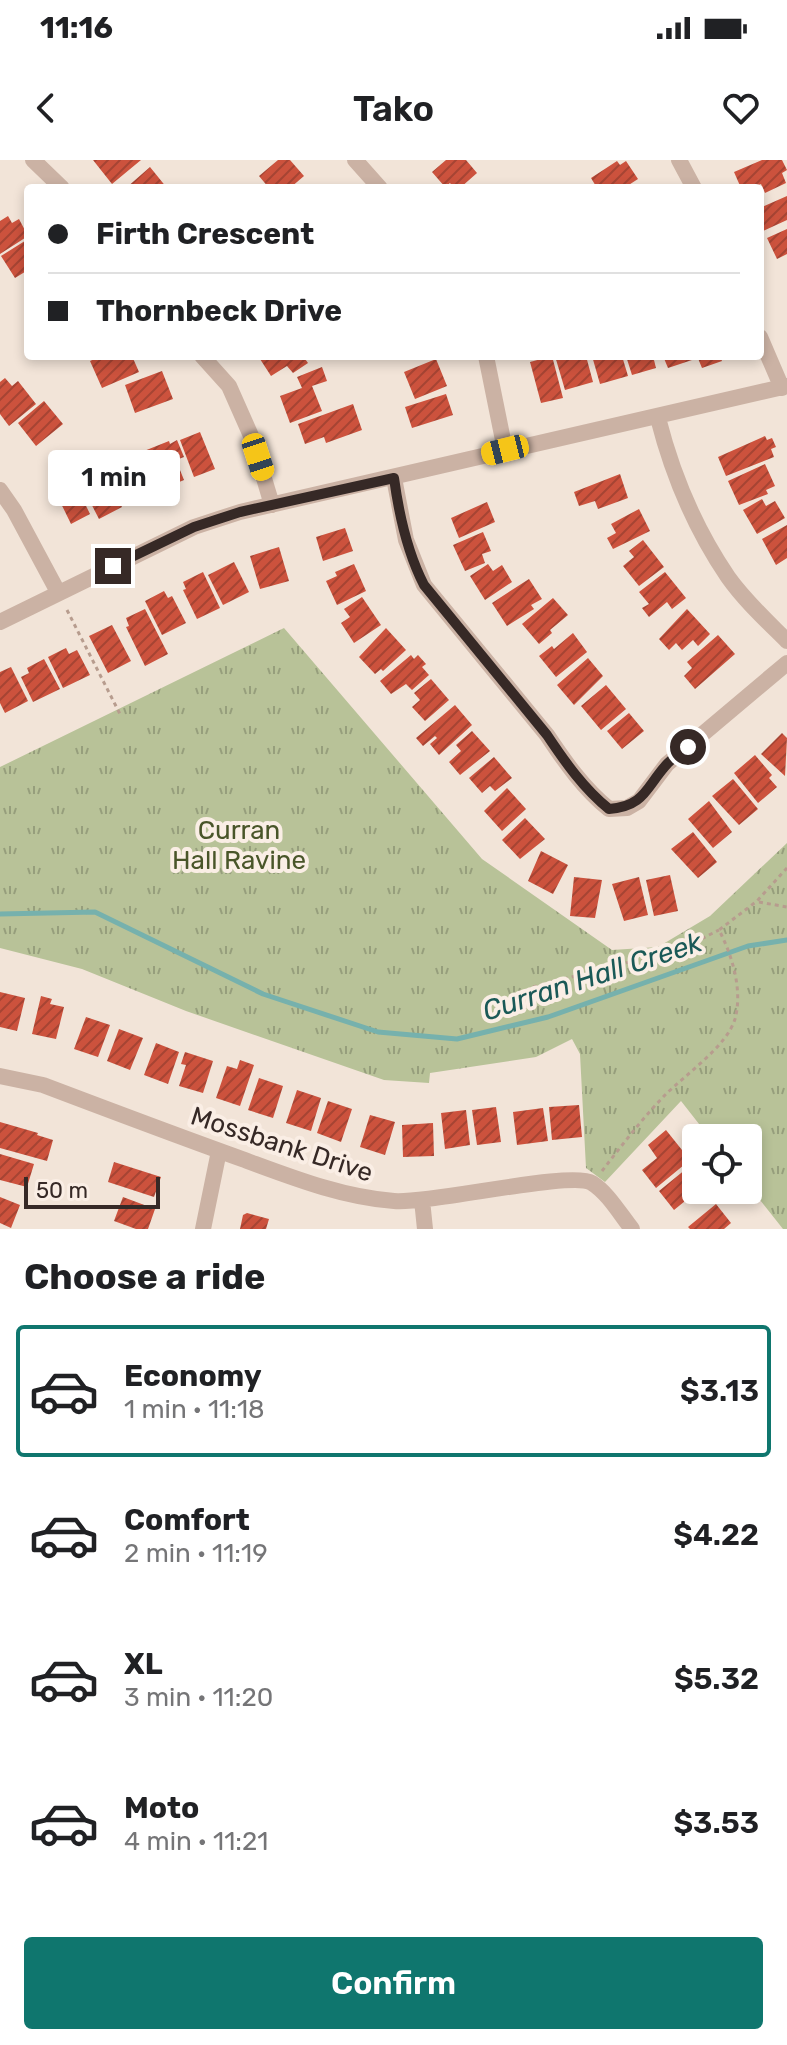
<!DOCTYPE html>
<html lang="en">
<head>
<meta charset="utf-8">
<style>
	:root { --surface:#fff; --page:#f2f2f2; --text:#202124; --muted:#757577; --line:#e0e0e0; --accent:#0f766e }
	body { margin:0; font-family:Rubik,sans-serif; background:var(--page); color:var(--text); height:100vh; display:flex; flex-direction:column; font-size:30px; white-space:nowrap }
	* { box-sizing:border-box; margin:0 }
	p { font-size:26px; color:var(--muted) }
	.icon { flex:none; width:44px; height:44px; fill:none; stroke:currentColor; stroke-width:2; stroke-linecap:round; stroke-linejoin:round }
	.map { position:relative; height:1069px; overflow:hidden }
	.panel { display:flex; flex-direction:column; background:var(--surface); flex:1 }
	.panel>* { flex:none }
	.guide { position:absolute; left:24px; top:24px; width:740px; height:176px; border-radius:8px; box-shadow:0 4px 12px #0003; display:grid; align-content:center; height:176px; padding:0 24px; background:var(--surface) }
	.fabs { position:absolute; left:682px; top:964px; display:grid; gap:16px }
	.fabs a { display:grid; place-items:center; width:80px; height:80px; border-radius:8px; background:var(--surface); box-shadow:0 4px 12px #0003; font-size:40px }
	.scale { position:absolute; left:24px; bottom:20px; width:136px; box-sizing:border-box; padding-left:8px; border:4px solid #362926; border-top:0; font-size:22px; line-height:28px; white-space:nowrap; color:#362926; -webkit-text-stroke:6px #faeee5; paint-order:stroke }
	.end { position:absolute; width:36px; height:36px; margin:-18px; border:10px solid #362926; background:#fff; box-shadow:0 0 0 4px #fff }
	.from { border-radius:50% }
	.bubble { position:absolute; height:56px; border-radius:8px; background:var(--surface); box-shadow:0 4px 12px #0003; font-size:26px; font-weight:600; line-height:56px; text-align:center }
	.car { position:absolute; width:24px; height:48px; margin:-24px -12px; border-radius:10px; box-shadow:0 0 6px 2px #0007; background:linear-gradient(#f5c518 24%,#345 0 40%,#f5c518 0 76%,#345 0 86%,#f5c518 0) }
	.guide b { display:flex; align-items:center; gap:28px; height:76px; font-size:30px }
	.guide b+b { border-top:2px solid var(--line) }
	.guide i { width:20px; height:20px; background:var(--text) }
	ul { padding:0; list-style:none }
	li { display:flex; align-items:center; gap:24px; height:132px; margin:0 16px 12px; padding:0 8px; border:4px solid transparent; border-radius:8px }
	li div { flex:1 }
	li b { display:block; font-size:30px }
	li em { font-style:normal; font-weight:600 }
	li.active { border-color:var(--accent) }
	li>.icon { width:72px; height:72px; stroke-width:1.5 }
	h2 { padding:0 24px; font-size:36px; line-height:96px }
	.button { display:flex; gap:16px; margin-top:auto; padding:16px 24px }
	.button a { flex:1; height:92px; border-radius:8px; background:var(--accent); color:#fff; font-size:32px; font-weight:600; line-height:92px; text-align:center }
	.status { display:flex; justify-content:space-between; align-items:center; height:56px; padding:0 40px; background:var(--surface); direction:ltr }
	.status svg { height:22px; fill:currentColor }
	header { display:flex; justify-content:space-between; align-items:center; height:104px; padding:0 24px; background:var(--surface); font-size:36px; font-weight:600 }
	.map>svg:first-child { display:block }
	.park { fill:url(#park-tufts) }
	.lines { fill:none; stroke-linecap:round; stroke-linejoin:round }
	.stream { stroke:#76b1ad; stroke-width:5 }
	.building { fill:url(#building-hatch) }
	.path { stroke:#b79c8e; stroke-width:3; stroke-dasharray:4 4; stroke-linecap:butt }
	.street { stroke:#cbb2a4; stroke-width:16 }
	.route { stroke:#362926; stroke-width:10 }
	.labels { text-anchor:middle; stroke-width:8; stroke-linejoin:round; paint-order:stroke }
	.park-label { font-size:26px; fill:#495529; stroke:#faeee5 }
	.street-label { font-size:26px; fill:#362926; stroke:#faeee5 }
	.water-label { font-size:28px; font-style:italic; fill:#1a5957; stroke:#faeee5 }
</style>
</head>
<body>
<div class="status"><b>11:16</b><svg viewBox="0 0 49 12"><path d="M0 12V9h3v3zM5 12V6h3v6zM10 12V3h3v9zM15 12V0h3v12zM26 1h20v11H26zM47 4h2v5h-2z"/></svg></div>
<header><svg class="icon" aria-label="back" viewBox="0 0 24 24"><path d="M15 5l-7 7 7 7"/></svg>Tako<svg class="icon" aria-label="heart" viewBox="0 0 24 24"><path d="M12 20l-8-8c-3-5 5-10 8-4 3-6 11-1 8 4z"/></svg></header>
<div class="map">
<svg width="787" height="1069" viewBox="0 0 787 1069">
	<defs>
		<pattern id="park-tufts" width="24" height="20" patternUnits="userSpaceOnUse" patternTransform="scale(2)"><rect width="24" height="20" fill="#b8c298"/><path d="M3 7l-1-3M5 7V3M7 7l1-3M15 17l-1-3M17 17v-4M19 17l1-3" fill="none" stroke="#969e7c"/></pattern>
		<pattern id="building-hatch" width="6" height="6" patternUnits="userSpaceOnUse" patternTransform="scale(2)"><rect width="6" height="6" fill="#cc523d"/><path d="M-1 1l2-2M0 6l6-6M5 7l2-2" fill="none" stroke="#a64433"/></pattern>
	</defs>
	<rect width="100%" height="100%" fill="#f2e4d8"/>
	<path class="park" d="M284,468L482,699L612,790L658,787L710,756L787,683V1069H783L748,1025V978H710L681,941L605,1022L586,1008L580,894L572,879L536,897L430,913L429,923L384,920L186,851L82,809L0,788V607Z"/>
	<g class="lines">
		<path class="stream" d="M0,754L95,752L263,834L378,872L457,879L548,857L748,786L787,780"/>
	</g>
	<path class="building" d="M93,0H141L112,24Z
		M278,0H290L304,16L290,28H269L259,16Z
		M446,0H466L477,13L460,28H454L450,23L445,27L432,12Z
		M762,0H782L787,10L782,13L786,23L765,33L761,24L751,28H741L734,12Z
		M617,1L620,5L626,1L638,19L624,28H597L591,18Z
		M150,7L167,28H126Z
		M787,36V60L761,72L760,48Z
		M8,56L12,63L19,59L28,76L0,94V61Z
		M787,69V94L777,99L767,78Z
		M28,79V110L15,118L1,96Z
		M101,196H132L139,212L102,228L90,201Z
		M265,196H303L308,203L293,213L287,206L271,216L260,199Z
		M552,196L563,238L541,243L530,202Z
		M555,196H586L593,222L565,230Z
		M592,196H622L628,216L600,224Z
		M626,196H653L656,208L632,215Z
		M663,196H691L692,200L668,208Z
		M697,196H720L722,201L702,208Z
		M436,199L447,226L415,239L404,212Z
		M322,207L327,221L312,226L322,251L290,263L280,236L302,228L297,217Z
		M162,211L173,239L135,253L125,225Z
		M5,218L12,226L18,221L36,244L9,266L0,254V222Z
		M446,234L453,255L412,268L405,247Z
		M44,241L63,264L36,286L18,263Z
		M353,244L362,270L326,283L324,277L305,284L298,264Z
		M200,272L215,309L194,317L180,280Z
		M765,276L767,280L772,278L776,287L771,289L774,297L726,316L718,297Z
		M177,280L184,297L176,300L184,320L160,330L144,291L169,281L170,284Z
		M141,293L157,332L132,341L117,302Z
		M765,304L775,326L766,330L768,334L739,345L728,321Z
		M110,307L120,326L113,329L122,347L99,359L80,322Z
		M620,314L628,338L598,349L595,341L579,346L574,332Z
		M71,315L90,354L71,364L52,325Z
		M762,339L766,346L775,341L785,358L757,374L743,350Z
		M487,342L495,362L459,378L451,358Z
		M639,349L650,371L613,389L607,378L616,373L611,364Z
		M787,365V398L776,405L762,379Z
		M345,368L353,391L323,401L316,377Z
		M483,372L491,391L482,394L485,403L465,411L453,385Z
		M643,380L664,407L639,426L623,406L634,397L629,391Z
		M279,387L289,421L260,429L250,396Z
		M234,402L249,432L223,445L208,415Z
		M354,404L366,431L337,445L326,421L337,416L335,412Z
		M488,404L493,411L502,405L512,422L485,440L470,416Z
		M203,412L220,448L197,459L183,430L186,429L183,422Z
		M665,412L686,438L672,449L667,442L649,457L642,448L649,444L639,432Z
		M529,419L542,439L531,445L534,449L507,466L492,443Z
		M164,431L168,438L172,436L186,463L162,475L145,441Z
		M362,437L381,465L354,483L341,463L350,457L344,449Z
		M553,438L568,455L550,470L552,473L539,484L522,464Z
		M145,449L168,494L145,506L126,467L129,466L126,458Z
		M687,449L710,474L698,486L693,480L682,490L676,483L669,490L659,479Z
		M112,465L131,501L108,513L89,476Z
		M386,468L406,490L383,511L381,509L375,514L359,497Z
		M573,473L587,492L556,517L539,496L552,486L554,489Z
		M718,475L735,494L695,529L684,516L692,508L687,502Z
		M66,488L69,494L77,490L90,515L63,528L48,497Z
		M411,495L414,499L418,495L426,504L422,507L429,515L412,530L406,524L391,534L380,521Z
		M588,498L603,516L574,545L557,525Z
		M44,499L60,529L33,542L21,517L29,513L27,508Z
		M11,507L28,541L5,553L0,543V512Z
		M431,519L449,540L425,561L412,547L420,540L414,533Z
		M606,525L626,549L601,570L581,546Z
		M455,545L472,565L439,595L430,584L437,578L435,576L423,586L416,578Z
		M629,553L644,571L622,589L607,571Z
		M472,571L490,591L460,615L449,602L461,591L456,585Z
		M782,573L787,578L785,616L761,594Z
		M755,595L772,615L769,618L777,627L758,643L734,613Z
		M494,597L512,618L495,631L490,626L482,633L469,618Z
		M733,619L758,649L739,665L712,636Z
		M507,628L526,649L502,671L484,651Z
		M709,641L732,672L713,688L688,659Z
		M525,658L545,679L520,699L502,680Z
		M693,672L717,702L698,718L671,689Z
		M541,691L568,705L553,734L528,721Z
		M670,715L678,751L654,756L646,720Z
		M574,717L602,720L595,758L570,756Z
		M639,717L648,755L624,761L612,724Z
		M0,832L25,838L17,871L0,867Z
		M41,836L52,839L50,844L64,847L56,879L32,874Z
		M86,857L110,865L98,897L74,889Z
		M119,869L143,878L130,910L107,901Z
		M156,883L179,892L168,924L144,915Z
		M185,892L213,901L203,933L179,926L186,905L181,904Z
		M240,900L254,905L240,946L216,938L227,906L237,909Z
		M259,918L283,926L273,958L248,950Z
		M297,930L321,938L311,971L286,963Z
		M328,941L352,949L341,982L317,973Z
		M579,945L582,977L552,980L549,947Z
		M496,947L501,982L477,985L472,950Z
		M543,948L548,981L517,985L513,952Z
		M466,950L470,985L445,989L441,953Z
		M370,955L395,962L385,995L360,987Z
		M0,962L38,973L37,975L53,980L47,1001L0,988Z
		M433,963L434,996L403,997L402,965Z
		M666,970L690,1000L656,1028L642,1010L657,998L648,985Z
		M0,994L34,1004L27,1027L0,1020Z
		M114,1002L161,1017L154,1037L108,1022Z
		M686,1009L696,1020V1030H712L696,1043L690,1037L674,1050L659,1031Z
		M0,1037L20,1045L11,1068L0,1063Z
		M123,1037L155,1049L148,1069H136L114,1061Z
		M716,1044L731,1063L724,1069H690L688,1067Z
		M247,1053L269,1059L266,1069H240L243,1055Z"/>
	<g class="lines">
		<path class="path" d="M67,450L121,556
			M759,742L787,747
			M533,827L683,788L719,770
			M602,1011C622,985 642,959 665,935C685,915 727,886 735,859C743,830 732,795 719,770L757,741L787,708"/>
		<path class="street" d="M33,0L62,28
			M355,0L380,28
			M679,0L694,28
			M760,177L782,228
			M202,196L229,226L252,278L272,345
			M486,196L505,290
			M658,258C672,313 696,370 728,417C745,441 767,461 787,481
			M394,318L406,380L424,425L547,575C565,602 584,629 609,649L627,648L639,641L667,604L787,503
			M0,330L14,350L58,432
			M0,462L194,367L240,352L787,226
			M0,916L43,925C109,950 175,975 242,999C291,1017 341,1037 394,1041C432,1044 572,1010 592,1023C608,1033 620,1054 632,1069
			M422,1040L425,1069
			M203,1069L219,991"/>
	</g>
	<g class="lines">
		<path class="route" d="M113,406L194,367L240,352L394,318C399,355 407,392 424,425L547,575C565,602 584,629 609,649C646,646 646,626 668,603C674,597 681,592 688,587"/>
	</g>
	<g class="labels">
		<g class="park-label">
			<text x="239" y="679">Curran<tspan x="239" dy="30">Hall Ravine</tspan></text>
		</g>
		<g class="street-label">
			<text transform="translate(282 984) rotate(18)" y="9">Mossbank Drive</text>
		</g>
		<g class="water-label">
			<text transform="translate(592 816) rotate(-18)" y="10">Curran Hall Creek</text>
		</g>
	</g>
</svg>
<div class="fabs">
<a><svg class="icon" aria-label="locate" viewBox="0 0 24 24"><circle cx="12" cy="12" r="6"/><path d="M12 2v4M12 18v4M2 12h4M18 12h4"/></svg></a>
</div>
<div class="scale">50 m</div>
<i class="end from" style="left:688px;top:587px"></i>
<i class="end" style="left:113px;top:406px"></i>
<div class="bubble" style="left:48px;top:290px;width:132px">1 min</div>
<i class="car" style="left:505px;top:290px;rotate:256deg"></i>
<i class="car" style="left:258px;top:297px;rotate:162deg"></i>
<div class="guide">
<b><i class="from"></i>Firth Crescent</b>
<b><i></i>Thornbeck Drive</b>
</div>
</div>
<section class="panel">
<h2>Choose a ride</h2>
<ul>
<li class="active"><svg class="icon" aria-label="car" viewBox="0 0 24 24"><path d="M5 17H2v-5l4-1 3-4h7l3 4 3 1v5h-3M9 17h6M6 11h13"/><circle cx="7" cy="17" r="2"/><circle cx="17" cy="17" r="2"/></svg><div><b>Economy</b><p>1 min · 11:18</p></div><em>$3.13</em></li>
<li><svg class="icon" aria-label="car" viewBox="0 0 24 24"><path d="M5 17H2v-5l4-1 3-4h7l3 4 3 1v5h-3M9 17h6M6 11h13"/><circle cx="7" cy="17" r="2"/><circle cx="17" cy="17" r="2"/></svg><div><b>Comfort</b><p>2 min · 11:19</p></div><em>$4.22</em></li>
<li><svg class="icon" aria-label="car" viewBox="0 0 24 24"><path d="M5 17H2v-5l4-1 3-4h7l3 4 3 1v5h-3M9 17h6M6 11h13"/><circle cx="7" cy="17" r="2"/><circle cx="17" cy="17" r="2"/></svg><div><b>XL</b><p>3 min · 11:20</p></div><em>$5.32</em></li>
<li><svg class="icon" aria-label="car" viewBox="0 0 24 24"><path d="M5 17H2v-5l4-1 3-4h7l3 4 3 1v5h-3M9 17h6M6 11h13"/><circle cx="7" cy="17" r="2"/><circle cx="17" cy="17" r="2"/></svg><div><b>Moto</b><p>4 min · 11:21</p></div><em>$3.53</em></li>
</ul>
<div class="button"><a>Confirm</a></div>
</section>
</body>
</html>
